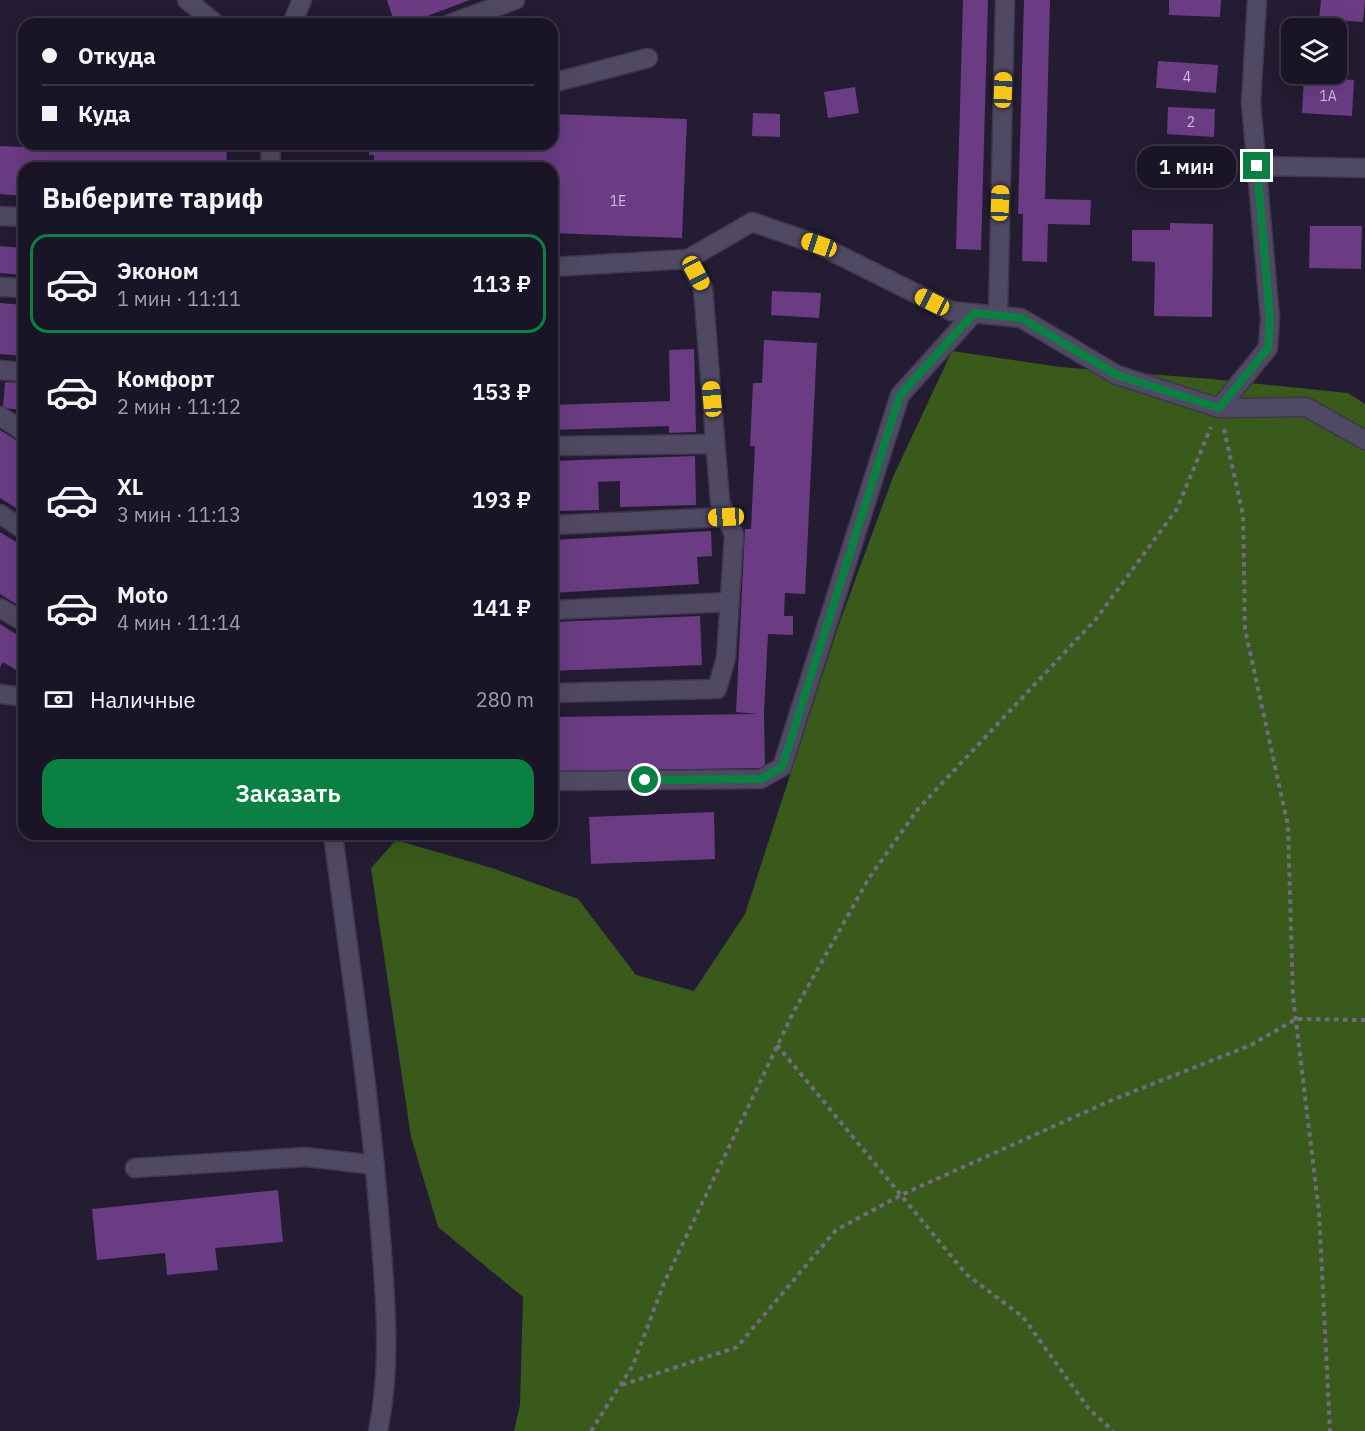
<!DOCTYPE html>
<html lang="ru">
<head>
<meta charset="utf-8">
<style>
	:root { --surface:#1a1526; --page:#231e2e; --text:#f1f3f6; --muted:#9f9fa7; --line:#383443; --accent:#0b8043 }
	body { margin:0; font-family:"IBM Plex Sans",sans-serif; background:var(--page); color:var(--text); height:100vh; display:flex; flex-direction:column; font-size:22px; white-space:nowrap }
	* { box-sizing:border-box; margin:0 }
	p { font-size:20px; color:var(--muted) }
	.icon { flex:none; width:33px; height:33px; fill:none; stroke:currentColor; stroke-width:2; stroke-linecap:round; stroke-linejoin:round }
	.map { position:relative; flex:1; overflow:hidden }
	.drawer { position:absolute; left:18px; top:162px; width:540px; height:678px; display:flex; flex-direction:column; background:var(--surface); border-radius:18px; box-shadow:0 6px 24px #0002,0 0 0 2px var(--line) }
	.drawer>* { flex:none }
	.banner { position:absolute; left:18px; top:18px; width:540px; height:132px; border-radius:18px; box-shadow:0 6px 24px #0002,0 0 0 2px var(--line); display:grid; align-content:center; height:132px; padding:0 24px; background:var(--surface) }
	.buttons { position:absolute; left:1281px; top:18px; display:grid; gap:12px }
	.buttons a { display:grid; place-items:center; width:66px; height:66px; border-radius:12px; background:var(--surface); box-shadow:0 6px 24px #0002,0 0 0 2px var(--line); font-size:30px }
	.end { position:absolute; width:27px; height:27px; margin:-14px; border:8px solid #0b8043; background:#fff; box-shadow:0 0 0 3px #fff }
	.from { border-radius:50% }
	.bubble { position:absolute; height:42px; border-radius:18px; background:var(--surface); box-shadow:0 6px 24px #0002,0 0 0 2px var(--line); font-size:20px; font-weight:600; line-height:42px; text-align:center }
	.car { position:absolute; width:18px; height:36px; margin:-18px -9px; border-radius:8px; box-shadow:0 0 4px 2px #0007; background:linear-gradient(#f5c518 24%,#345 0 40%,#f5c518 0 76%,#345 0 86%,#f5c518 0) }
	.banner b { display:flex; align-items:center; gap:21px; height:57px; font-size:22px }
	.banner b+b { border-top:2px solid var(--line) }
	.banner i { width:15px; height:15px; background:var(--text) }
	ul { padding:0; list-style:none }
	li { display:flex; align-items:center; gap:18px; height:99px; margin:0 12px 9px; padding:0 12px; border:3px solid transparent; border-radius:18px }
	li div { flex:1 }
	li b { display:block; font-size:22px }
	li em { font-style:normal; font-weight:600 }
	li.current { border-color:var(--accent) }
	li>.icon { width:54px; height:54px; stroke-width:1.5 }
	h2 { padding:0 24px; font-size:27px; line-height:72px }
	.pay { display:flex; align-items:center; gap:15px; height:66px; padding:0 24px; font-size:22px }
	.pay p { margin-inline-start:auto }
	.button { display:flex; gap:12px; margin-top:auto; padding:12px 24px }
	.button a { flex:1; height:69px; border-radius:18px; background:var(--accent); color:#fff; font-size:24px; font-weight:600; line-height:69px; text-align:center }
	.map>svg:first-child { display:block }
	.forest { fill:#395a1b }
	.building { fill:#6b3c84 }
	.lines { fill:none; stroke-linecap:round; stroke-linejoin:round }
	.minor-casing { stroke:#3e384a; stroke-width:21 }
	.path { stroke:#726c80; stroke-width:4; stroke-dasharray:4.5 4.5; stroke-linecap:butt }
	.minor { stroke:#504963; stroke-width:18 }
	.route { stroke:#0b8043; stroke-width:8 }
	.labels { text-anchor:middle; stroke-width:6; stroke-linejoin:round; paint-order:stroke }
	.number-label { font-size:14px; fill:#cdbedc }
</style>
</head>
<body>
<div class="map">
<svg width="1365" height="1431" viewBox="0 0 1365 1431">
	<rect width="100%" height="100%" fill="#231c32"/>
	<path class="forest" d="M952,351L1060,367L1211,379L1348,393L1365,404V1431H514L520,1405L523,1297L438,1227L411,1137L371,868L396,840L492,868L578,899L636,975L694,991L745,914L839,624L893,477Z"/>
	<path class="building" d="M387,0H470L406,24H395Z
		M963,0H988L981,250L956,249Z
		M1024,0H1050L1045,199L1091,200L1090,225L1048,224L1047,262L1022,261L1023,214H1018Z
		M1169,0H1221L1220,17L1169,15Z
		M1321,0H1365L1363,22L1319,19Z
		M30,21L47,22V24H30Z
		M1158,61L1218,65L1216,93L1156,88Z
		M1304,77L1354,80L1352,116L1302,113Z
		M855,87L859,113L828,118L824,92Z
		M1168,107L1215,109L1214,137L1167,134Z
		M753,113L780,114V137L752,136Z
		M552,114L687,119L682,238L552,233V168H374V155H369L370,144H476V149H491V144H552Z
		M22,144H188L227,146L226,168H24V196L0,194V146L22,147Z
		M1170,223L1213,224L1212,317L1154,316L1155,262L1132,261V230H1170Z
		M1310,226H1362L1361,269L1309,268Z
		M0,246L24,248V275L0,273Z
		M772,291L821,293L819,318L771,315Z
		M0,303L24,305V356L0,354Z
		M764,340L817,343L805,594L785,593L784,616H793V635L768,634L764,713L765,768L552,771V717L758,714L736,712L745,529H751L755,446H750L753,383H762Z
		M694,349L696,432L669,433V426L552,430V405L670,401L669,350Z
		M5,382L24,383V410L3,408Z
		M0,430L24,445V513L0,498Z
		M695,456L696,505L620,507V481L598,482L599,510L552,511V461Z
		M711,531L712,556L697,557L699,584L552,593V540Z
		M0,532L24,547V609L0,594Z
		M700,616L702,665L552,671V622Z
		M0,624L24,639V675L3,662L0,667Z
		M714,812L715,859L591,864L589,817Z
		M278,1190L283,1242L215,1248L218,1270L167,1275L165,1253L97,1260L92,1209Z"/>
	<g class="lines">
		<defs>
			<path id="minor" d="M187,0L216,24
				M292,24L302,0
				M449,24L515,0
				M552,83L648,58
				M270,144L271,168
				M1257,166L1365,168
				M0,216L24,217
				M552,267L688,259L752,222L819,245L951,311L1021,318L1117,375L1219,408L1306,407L1365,440
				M0,287L24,288
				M998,315L1005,0
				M0,370L24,372
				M1219,408L1268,348L1270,318L1251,103L1257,0
				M0,416L24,432
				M552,446L715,444
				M0,514L24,530
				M552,525L726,517
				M0,608L24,622
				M552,610L730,602
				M552,693L717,689L726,658L734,535L720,502L703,288L688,259
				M0,694L24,697
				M552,781L761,779L782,767L900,395L974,313
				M333,834C350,965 370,1096 380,1227C385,1294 392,1365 378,1431
				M135,1168L306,1157L375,1165"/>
		</defs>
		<use href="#minor" class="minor-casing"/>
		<path class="path" d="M1224,429L1243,515L1245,629L1288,826L1293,997L1319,1212L1330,1431
			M777,1045L966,1274L1023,1317L1089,1409L1113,1431
			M622,1385L737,1347L836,1230L901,1195L1112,1100L1251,1045L1296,1019L1365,1020
			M591,1431L633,1365L664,1283L793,1013L869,878L918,809L1096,619L1177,509L1211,427"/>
		<use href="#minor" class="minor"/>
	</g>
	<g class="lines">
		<path class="route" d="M645,780L761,779L782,767L900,395L974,313L1021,318L1117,375L1219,408L1268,348L1270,318L1257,166"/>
	</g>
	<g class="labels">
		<g class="number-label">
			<text x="1187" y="82">4</text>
			<text x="1328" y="101">1А</text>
			<text x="1191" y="127">2</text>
			<text x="618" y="206">1Е</text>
		</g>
	</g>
</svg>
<div class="buttons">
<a><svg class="icon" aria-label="layers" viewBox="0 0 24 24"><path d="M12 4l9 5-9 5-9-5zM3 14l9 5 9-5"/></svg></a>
</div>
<i class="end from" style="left:645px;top:780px"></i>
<i class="end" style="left:1257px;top:166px"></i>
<div class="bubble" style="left:1137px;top:146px;width:99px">1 мин</div>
<i class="car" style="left:1003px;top:90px;rotate:2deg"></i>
<i class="car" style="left:1000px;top:203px;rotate:2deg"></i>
<i class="car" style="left:819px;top:245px;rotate:289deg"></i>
<i class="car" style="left:696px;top:273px;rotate:152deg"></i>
<i class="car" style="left:932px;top:302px;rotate:297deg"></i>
<i class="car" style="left:712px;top:399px;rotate:355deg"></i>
<i class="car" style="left:726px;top:517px;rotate:267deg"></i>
<div class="banner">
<b><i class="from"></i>Откуда</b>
<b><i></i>Куда</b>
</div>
<section class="drawer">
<h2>Выберите тариф</h2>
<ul>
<li class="current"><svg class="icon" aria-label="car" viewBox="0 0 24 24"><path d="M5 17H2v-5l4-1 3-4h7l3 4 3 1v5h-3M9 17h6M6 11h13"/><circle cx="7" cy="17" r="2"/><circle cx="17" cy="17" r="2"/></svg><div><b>Эконом</b><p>1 мин · 11:11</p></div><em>113 ₽</em></li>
<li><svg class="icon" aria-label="car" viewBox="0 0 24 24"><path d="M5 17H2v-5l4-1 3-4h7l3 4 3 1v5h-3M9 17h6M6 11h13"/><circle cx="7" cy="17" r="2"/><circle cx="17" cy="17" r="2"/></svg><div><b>Комфорт</b><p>2 мин · 11:12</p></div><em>153 ₽</em></li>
<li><svg class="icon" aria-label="car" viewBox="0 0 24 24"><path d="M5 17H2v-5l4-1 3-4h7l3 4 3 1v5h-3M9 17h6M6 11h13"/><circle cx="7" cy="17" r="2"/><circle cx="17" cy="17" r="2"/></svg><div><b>XL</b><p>3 мин · 11:13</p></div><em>193 ₽</em></li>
<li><svg class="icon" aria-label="car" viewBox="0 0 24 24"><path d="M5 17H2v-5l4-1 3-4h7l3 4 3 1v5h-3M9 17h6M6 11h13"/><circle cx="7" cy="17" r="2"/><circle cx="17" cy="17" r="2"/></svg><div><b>Moto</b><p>4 мин · 11:14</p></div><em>141 ₽</em></li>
</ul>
<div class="pay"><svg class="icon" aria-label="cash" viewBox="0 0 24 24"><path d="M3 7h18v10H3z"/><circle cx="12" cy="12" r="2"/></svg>Наличные<p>280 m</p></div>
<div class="button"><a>Заказать</a></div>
</section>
</div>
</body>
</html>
